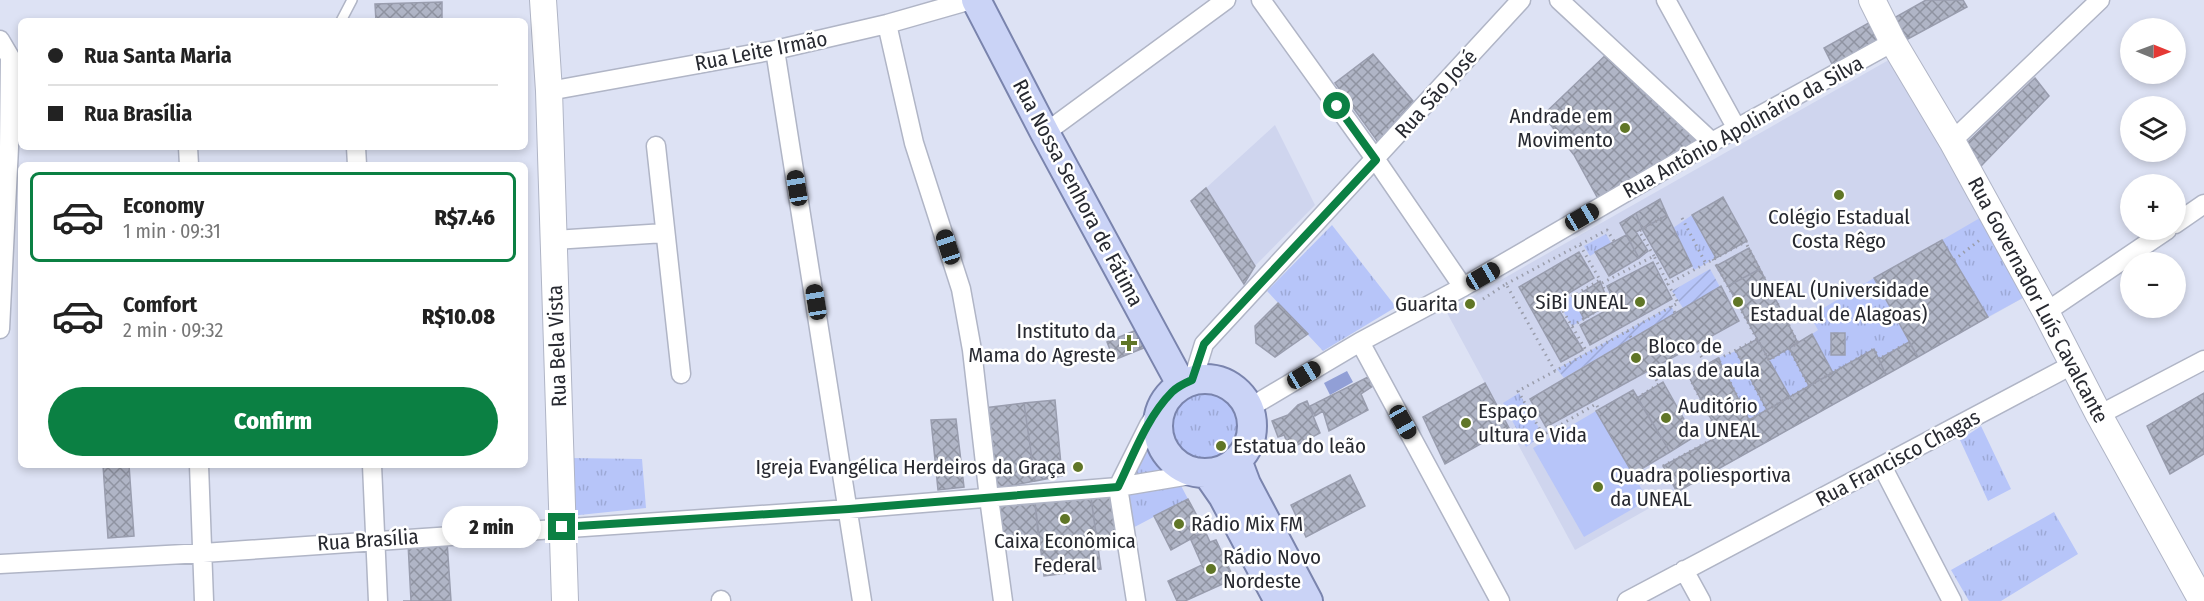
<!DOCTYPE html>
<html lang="en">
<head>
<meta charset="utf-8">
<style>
	:root { --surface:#fff; --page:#f2f2f2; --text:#222; --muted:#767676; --line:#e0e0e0; --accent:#0b8043 }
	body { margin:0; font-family:"Fira Sans Condensed",sans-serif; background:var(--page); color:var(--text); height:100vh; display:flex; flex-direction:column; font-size:22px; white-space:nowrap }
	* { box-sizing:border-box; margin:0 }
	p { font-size:20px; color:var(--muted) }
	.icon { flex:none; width:33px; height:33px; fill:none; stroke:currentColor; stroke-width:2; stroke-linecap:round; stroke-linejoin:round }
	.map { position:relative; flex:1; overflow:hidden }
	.panel { position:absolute; left:18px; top:162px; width:510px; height:306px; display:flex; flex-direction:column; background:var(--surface); border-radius:9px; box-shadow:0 3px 9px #0003 }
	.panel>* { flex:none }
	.guide { position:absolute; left:18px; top:18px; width:510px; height:132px; border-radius:9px; box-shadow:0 3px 9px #0003; display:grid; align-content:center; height:132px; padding:0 30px; background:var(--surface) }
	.needle { width:39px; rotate:91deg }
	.tools { position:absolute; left:2120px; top:18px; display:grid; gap:12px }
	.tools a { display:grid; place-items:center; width:66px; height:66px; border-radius:50%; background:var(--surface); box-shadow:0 3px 9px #0003; font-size:30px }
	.end { position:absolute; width:27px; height:27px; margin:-14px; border:8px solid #0b8043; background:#fff; box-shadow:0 0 0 3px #fff }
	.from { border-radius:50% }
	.bubble { position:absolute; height:42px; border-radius:21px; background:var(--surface); box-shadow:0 3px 9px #0003; font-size:20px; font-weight:800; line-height:42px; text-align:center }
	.car { position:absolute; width:18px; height:36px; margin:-18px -9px; border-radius:8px; box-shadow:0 0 4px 2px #0007; background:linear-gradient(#222 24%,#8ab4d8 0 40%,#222 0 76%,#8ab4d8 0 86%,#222 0) }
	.guide b { display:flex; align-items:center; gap:21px; height:57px; font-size:22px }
	.guide b+b { border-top:2px solid var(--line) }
	.guide i { width:15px; height:15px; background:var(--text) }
	ul { padding:10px 0 0; list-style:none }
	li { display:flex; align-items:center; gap:18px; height:90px; margin:0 12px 9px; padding:0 18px; border:3px solid transparent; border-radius:9px }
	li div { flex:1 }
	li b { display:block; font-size:22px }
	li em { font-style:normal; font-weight:800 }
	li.selected { border-color:var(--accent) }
	li>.icon { width:54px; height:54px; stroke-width:1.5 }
	.cta { display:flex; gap:12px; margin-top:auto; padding:12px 30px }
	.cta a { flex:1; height:69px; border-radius:36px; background:var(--accent); color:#fff; font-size:24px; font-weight:800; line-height:69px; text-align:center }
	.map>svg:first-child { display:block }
	.built { fill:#cfd5ee }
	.grass { fill:url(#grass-tufts) }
	.garden { fill:url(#garden-furrows) }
	.pitch { fill:#b7c5f9 }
	.water { fill:#919fd6 }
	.building { fill:url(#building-cross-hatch); stroke:#999dae; stroke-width:1.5 }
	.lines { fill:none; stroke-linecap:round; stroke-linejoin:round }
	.lane-casing { stroke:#b0b5c6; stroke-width:12 }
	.street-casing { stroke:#b0b5c6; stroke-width:21 }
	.secondary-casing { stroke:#b0b5c6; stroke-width:28 }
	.primary-casing { stroke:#7a84ad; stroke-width:32 }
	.path { stroke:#9a9dab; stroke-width:3; stroke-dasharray:1.5 4.5; stroke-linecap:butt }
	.lane { stroke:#fff; stroke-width:9 }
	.street { stroke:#fff; stroke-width:18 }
	.secondary { stroke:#fff; stroke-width:26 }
	.primary { stroke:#cad3f6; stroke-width:28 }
	.route { stroke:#0b8043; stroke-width:8 }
	.poi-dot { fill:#607627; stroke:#fff; stroke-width:2 }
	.labels { text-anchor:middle; stroke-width:5; stroke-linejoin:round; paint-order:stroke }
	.street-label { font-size:21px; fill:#272930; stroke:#fff }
	.poi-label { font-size:21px; fill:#272930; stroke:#fff; text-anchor:start }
</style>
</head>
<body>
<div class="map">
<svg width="2204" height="601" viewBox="0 0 2204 601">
	<defs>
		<pattern id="grass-tufts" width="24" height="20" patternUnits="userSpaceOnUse" patternTransform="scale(1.5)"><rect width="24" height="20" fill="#b7c5f9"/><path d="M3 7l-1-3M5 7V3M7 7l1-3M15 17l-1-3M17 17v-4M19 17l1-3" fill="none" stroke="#9da9d6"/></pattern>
		<pattern id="garden-furrows" width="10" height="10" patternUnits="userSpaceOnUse" patternTransform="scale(1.5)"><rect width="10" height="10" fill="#b7c5f9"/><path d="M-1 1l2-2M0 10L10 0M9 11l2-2" fill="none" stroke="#9da9d6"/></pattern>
		<pattern id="building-cross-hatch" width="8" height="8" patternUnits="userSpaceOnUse" patternTransform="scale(1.5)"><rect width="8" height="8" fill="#b0b5c6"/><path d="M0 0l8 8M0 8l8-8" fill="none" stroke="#8f93a1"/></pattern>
	</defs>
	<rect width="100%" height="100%" fill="#dde2f4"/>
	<path class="built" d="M1894,57L2030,294L1575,550L1446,311Z
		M1275,125L1315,205L1255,266L1206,188Z"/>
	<path class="grass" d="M1692,215L1716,258L1694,270L1673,228Z
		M1985,215L2030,294L1988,317L1942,240Z
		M1332,225L1396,307L1323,351L1267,291Z
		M1606,234L1611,243L1590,256L1584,246Z
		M1874,278L1909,342L1879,359L1833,373L1812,334L1818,330L1810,316Z
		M1572,296L1584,319L1572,326L1559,304Z
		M1789,348L1809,386L1790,397L1769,360Z
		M1736,351L1767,410L1749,420L1718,358Z
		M1193,380C1201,380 1213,378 1221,381C1229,384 1234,389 1239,396C1258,419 1254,437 1237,460L1308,601L1207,473L1177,478L1188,499L1125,532L1118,487L1163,403L1172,391Z
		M1519,393L1543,435L1526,447L1503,403Z
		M1981,426L2011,489L1988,501L1960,440Z
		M570,458L642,459L646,508L570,516Z
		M2054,512L2078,554L2001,601H1969L1951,570Z"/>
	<path class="garden" d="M1710,269L1720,287L1683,308L1672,291Z
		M1671,306L1675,313L1564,378L1557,369Z"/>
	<path class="pitch" d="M1596,411L1648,500L1584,537L1533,448Z"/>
	<path class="water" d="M1347,371L1353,382L1330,395L1324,383Z"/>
	<path class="building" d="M1926,0H1963L1967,7L1895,46L1885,23Z
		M442,2V21H376L375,4Z
		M1881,16L1893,42L1837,74L1824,48Z
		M1612,49L1712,142L1602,206L1574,155L1543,115Z
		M1373,54L1413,101L1378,142L1335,83Z
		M2035,78L2049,96L1980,167L1966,144Z
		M1206,188L1255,266L1244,284L1191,201Z
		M1723,197L1747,241L1716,258L1692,215Z
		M1660,199L1667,215L1642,229L1636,213Z
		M1636,213L1642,229L1636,232L1648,251L1639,258L1620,223Z
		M1667,215L1692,266L1670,278L1642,229Z
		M1626,235L1639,258L1609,276L1595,252Z
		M1942,240L1988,317L1918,357L1874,278Z
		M1749,248L1760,269L1728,286L1716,266Z
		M1579,252L1594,278L1554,302L1583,350L1561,362L1519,287Z
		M1653,262L1672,299L1590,345L1580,325L1616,305L1607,286Z
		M1760,269L1798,343L1769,360L1728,286Z
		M1600,281L1609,304L1584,319L1573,298Z
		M1721,286L1739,321L1546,427L1530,399Z
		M1471,299L1475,306L1469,310L1465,303Z
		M1278,303L1308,334L1275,357L1256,343L1255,326Z
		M1144,327L1151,345L1114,360L1107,342Z
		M1831,333H1845V355H1831Z
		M1812,334L1833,373L1809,386L1789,348Z
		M1757,339L1790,397L1767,410L1736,351Z
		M1909,342L1918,357L1886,375L1879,359Z
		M1874,349L1886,375L1677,492L1663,466L1749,420Z
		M1718,358L1749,420L1720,436L1688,375Z
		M1368,377L1373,386L1361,394L1368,410L1329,431L1323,411L1315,416L1310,406Z
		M1663,382L1694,437L1670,452L1637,398Z
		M1485,383L1509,428L1445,464L1423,417Z
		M1633,390L1670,452L1633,474L1596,411Z
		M2204,393V454L2170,474L2147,426Z
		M1055,400L1062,476L1035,481L1024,403Z
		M1307,401L1320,433L1290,449L1284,435L1278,437L1272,421L1288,415L1298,405Z
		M1024,403L1035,481L995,489L984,408Z
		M956,419L964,487L938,490L931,420Z
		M103,465H129L134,536L108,538Z
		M1350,475L1365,506L1306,537L1291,505Z
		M1118,487L1127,544L1098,550L1090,490Z
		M1090,490L1101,569L1044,576L1034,494Z
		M1034,494L1039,544L996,549L989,498Z
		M1188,499L1205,531L1171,550L1154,516Z
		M1205,531L1210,542L1216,540L1234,579L1185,601H1177L1168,581L1202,565L1191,540Z
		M447,541L451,601H403H411L408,543Z"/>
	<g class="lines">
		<defs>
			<path id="lane" d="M341,21L352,0"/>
			<path id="street" d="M1261,0L1376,160L1463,287
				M1559,0L1712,142
				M1666,0L1737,129
				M887,24L914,143L961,289L972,350L989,498L1003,601
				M0,40L10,57L9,147L0,329
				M775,50L862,601
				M549,91L775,50L887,24L971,0
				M1045,133L1226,0
				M1952,141L2100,0
				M656,146L681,374
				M188,147L189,165
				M356,147L357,165
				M2175,224L2204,204
				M554,240L665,233
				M2046,312L2167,230
				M1360,342L1500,601
				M1193,380L1204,344L1521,0
				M1249,408L1360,342L1463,287L1712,142L1893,42
				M2099,415L2204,360
				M199,465L204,601
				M372,465L378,601
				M1882,466L1952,601
				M1118,487L1136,601
				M1118,487L1149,425L1163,403
				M0,564L203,553L849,509L1118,487L1202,473
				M1684,570L1701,601
				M721,600V601
				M1627,601L2072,365"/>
			<path id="secondary" d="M543,0L549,91L565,601
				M1872,0L1893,42L1952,141L2046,312L2099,415L2202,601"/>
			<path id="primary" d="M976,0L1045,133L1181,384
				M1158 426a47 47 0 1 1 94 0a47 47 0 1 1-94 0Z
				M1237,460L1246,484L1308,601
				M1207,473L1223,496L1279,601"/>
		</defs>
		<use href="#lane" class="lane-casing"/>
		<use href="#street" class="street-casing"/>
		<use href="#secondary" class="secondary-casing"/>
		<use href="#primary" class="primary-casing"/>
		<path class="path" d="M1682,218L1706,264
			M1580,245L1600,280L1559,304L1587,352
			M1654,256L1639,231L1667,215
			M1713,259L1757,339
			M1954,260L1981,239
			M1602,283L1654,256L1668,284
			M1506,284L1607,230L1614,241
			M1483,299L1506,284L1555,371L1678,303L1668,284L1747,241
			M1671,306L1675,313
			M1572,326L1610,303L1602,284
			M1627,331L1632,339
			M1694,346L1707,365L1757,339L1769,360L1798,343L1746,243
			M1736,351L1767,410L1809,386L1789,348
			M1707,365L1688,375L1720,436
			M1555,371L1518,391L1543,435L1596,404L1599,409
			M1809,386L1874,349L1879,359L1909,342
			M1637,398L1659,384L1650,370
			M1749,420L1767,410
			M1663,466L1749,420L1718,358"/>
		<use href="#lane" class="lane"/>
		<use href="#street" class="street"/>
		<use href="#secondary" class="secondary"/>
		<use href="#primary" class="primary"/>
	</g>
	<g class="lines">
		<path class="route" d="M562,527L849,509L1118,487C1133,456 1147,417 1172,392C1178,386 1185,383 1192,380L1204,344L1376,160L1337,106"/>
	</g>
	<g class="poi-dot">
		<circle cx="1625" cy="128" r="6"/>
		<circle cx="1839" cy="195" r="6"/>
		<circle cx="1640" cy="302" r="6"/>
		<circle cx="1738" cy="302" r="6"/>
		<circle cx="1470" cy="304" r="6"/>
		<path d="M1126 334h6v6h6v6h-6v6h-6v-6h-6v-6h6z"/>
		<circle cx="1636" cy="358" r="6"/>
		<circle cx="1666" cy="418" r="6"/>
		<circle cx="1466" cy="423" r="6"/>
		<circle cx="1221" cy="446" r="6"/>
		<circle cx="1078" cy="467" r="6"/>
		<circle cx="1598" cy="487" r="6"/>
		<circle cx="1065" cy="519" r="6"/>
		<circle cx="1179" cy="524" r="6"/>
		<circle cx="1211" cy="569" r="6"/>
	</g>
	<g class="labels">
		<g class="street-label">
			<text transform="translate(761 51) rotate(-11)" y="7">Rua Leite Irmão</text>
			<text transform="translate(1436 94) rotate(-48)" y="7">Rua São José</text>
			<text transform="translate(1743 127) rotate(-29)" y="7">Rua Antônio Apolinário da Silva</text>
			<text transform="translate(1078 193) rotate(62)" y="7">Rua Nossa Senhora de Fátima</text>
			<text transform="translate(2038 300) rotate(62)" y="7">Rua Governador Luís Cavalcante</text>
			<text transform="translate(557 346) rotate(-92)" y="7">Rua Bela Vista</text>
			<text transform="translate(1898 458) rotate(-28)" y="7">Rua Francisco Chagas</text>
			<text transform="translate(368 540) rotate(-4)" y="7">Rua Brasília</text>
		</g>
		<g class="poi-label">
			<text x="1613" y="123" text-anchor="end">Andrade em<tspan x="1613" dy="24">Movimento</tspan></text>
			<text x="1839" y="224" text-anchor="middle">Colégio Estadual<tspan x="1839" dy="24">Costa Rêgo</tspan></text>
			<text x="1750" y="297">UNEAL (Universidade<tspan x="1750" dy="24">Estadual de Alagoas)</tspan></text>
			<text x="1628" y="309" text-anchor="end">SiBi UNEAL</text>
			<text x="1458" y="311" text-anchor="end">Guarita</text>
			<text x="1116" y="338" text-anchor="end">Instituto da<tspan x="1116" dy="24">Mama do Agreste</tspan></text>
			<text x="1648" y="353">Bloco de<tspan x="1648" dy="24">salas de aula</tspan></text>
			<text x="1678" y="413">Auditório<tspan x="1678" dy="24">da UNEAL</tspan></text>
			<text x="1478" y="418">Espaço<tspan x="1478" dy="24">ultura e Vida</tspan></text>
			<text x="1233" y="453">Estatua do leão</text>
			<text x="1066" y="474" text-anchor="end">Igreja Evangélica Herdeiros da Graça</text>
			<text x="1610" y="482">Quadra poliesportiva<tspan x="1610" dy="24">da UNEAL</tspan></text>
			<text x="1191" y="531">Rádio Mix FM</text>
			<text x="1065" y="548" text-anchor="middle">Caixa Econômica<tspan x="1065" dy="24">Federal</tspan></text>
			<text x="1223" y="564">Rádio Novo<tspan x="1223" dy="24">Nordeste</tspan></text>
		</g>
	</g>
</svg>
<div class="tools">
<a><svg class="needle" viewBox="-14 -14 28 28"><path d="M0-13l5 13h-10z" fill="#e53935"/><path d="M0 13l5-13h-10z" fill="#767676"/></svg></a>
<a><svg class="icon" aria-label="layers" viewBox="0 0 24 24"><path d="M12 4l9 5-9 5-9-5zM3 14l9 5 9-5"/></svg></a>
<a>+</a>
<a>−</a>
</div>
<i class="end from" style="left:1337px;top:106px"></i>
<i class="end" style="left:562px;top:527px"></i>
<div class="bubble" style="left:442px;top:506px;width:99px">2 min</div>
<i class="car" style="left:797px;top:188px;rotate:351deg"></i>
<i class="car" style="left:1582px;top:217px;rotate:60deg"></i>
<i class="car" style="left:948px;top:247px;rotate:342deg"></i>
<i class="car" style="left:1483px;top:276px;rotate:60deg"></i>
<i class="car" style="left:816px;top:302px;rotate:351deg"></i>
<i class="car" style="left:1304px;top:375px;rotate:59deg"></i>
<i class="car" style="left:1403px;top:422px;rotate:151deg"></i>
<div class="guide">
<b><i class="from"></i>Rua Santa Maria</b>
<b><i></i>Rua Brasília</b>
</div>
<section class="panel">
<ul>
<li class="selected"><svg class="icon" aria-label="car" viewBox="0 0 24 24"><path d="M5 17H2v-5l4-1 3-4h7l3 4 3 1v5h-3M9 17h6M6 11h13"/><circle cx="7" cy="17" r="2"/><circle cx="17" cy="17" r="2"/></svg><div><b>Economy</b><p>1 min · 09:31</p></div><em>R$7.46</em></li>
<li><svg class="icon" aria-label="car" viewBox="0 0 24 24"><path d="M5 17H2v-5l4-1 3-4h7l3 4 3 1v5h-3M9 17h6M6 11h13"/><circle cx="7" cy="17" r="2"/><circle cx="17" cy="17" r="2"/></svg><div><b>Comfort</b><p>2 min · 09:32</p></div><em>R$10.08</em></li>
</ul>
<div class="cta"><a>Confirm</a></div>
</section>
</div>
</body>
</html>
